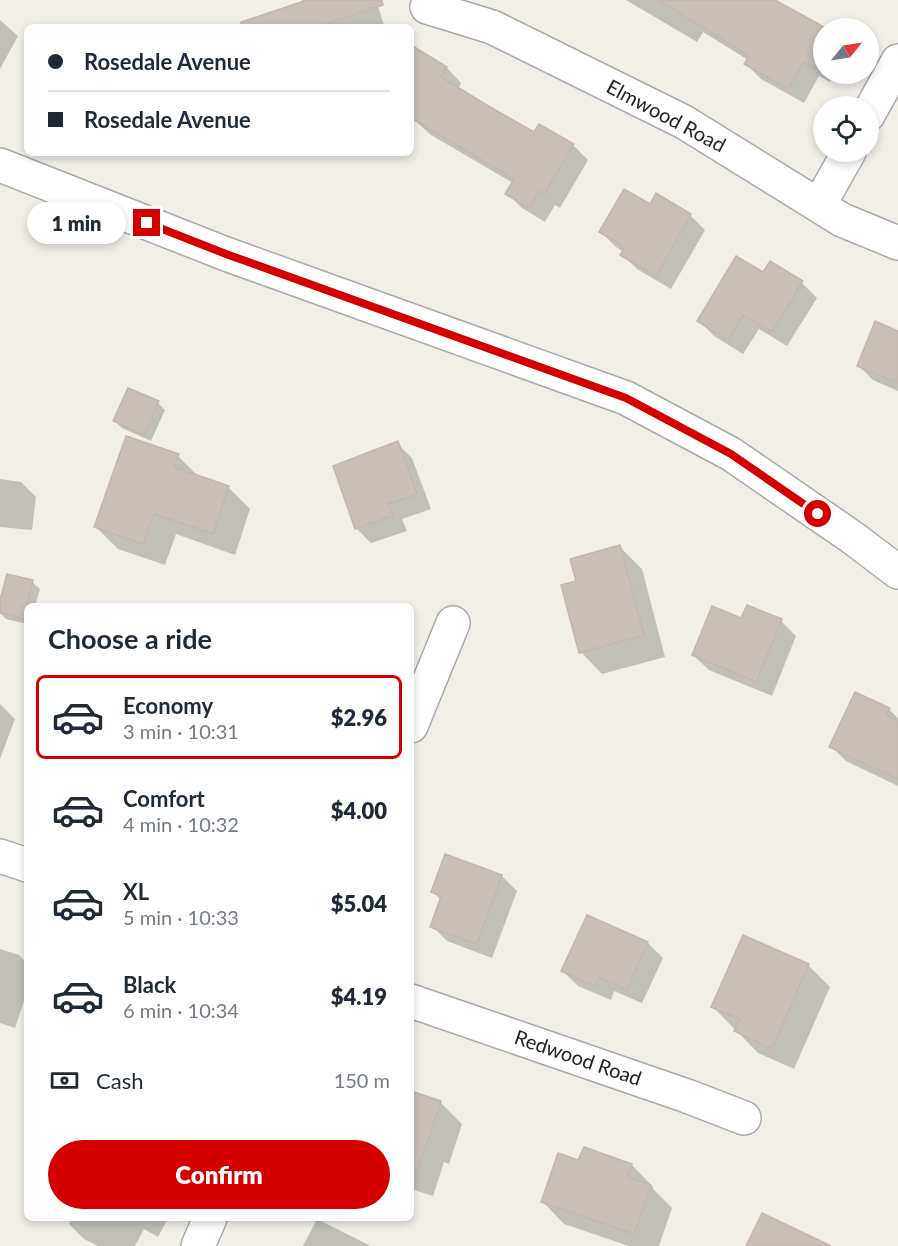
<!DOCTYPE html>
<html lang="en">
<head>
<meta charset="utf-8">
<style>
	:root { --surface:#fff; --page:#f2f2f3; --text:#1f2937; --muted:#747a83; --line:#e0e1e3; --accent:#d40000 }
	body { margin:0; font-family:Lato,sans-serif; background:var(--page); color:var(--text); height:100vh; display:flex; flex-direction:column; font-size:22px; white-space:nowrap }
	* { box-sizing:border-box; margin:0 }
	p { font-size:20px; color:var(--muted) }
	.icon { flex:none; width:33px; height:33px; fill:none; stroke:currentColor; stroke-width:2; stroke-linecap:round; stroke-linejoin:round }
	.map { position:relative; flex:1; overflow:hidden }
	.drawer { position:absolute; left:24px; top:603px; width:390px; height:618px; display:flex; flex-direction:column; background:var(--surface); border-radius:9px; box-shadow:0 3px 9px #0003 }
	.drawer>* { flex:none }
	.hud { position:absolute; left:24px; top:24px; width:390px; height:132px; border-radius:9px; box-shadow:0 3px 9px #0003; display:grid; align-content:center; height:132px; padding:0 24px; background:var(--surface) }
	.needle { width:39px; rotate:60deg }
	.buttons { position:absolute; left:813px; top:18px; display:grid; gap:12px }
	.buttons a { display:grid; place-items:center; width:66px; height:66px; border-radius:50%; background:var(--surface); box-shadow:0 3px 9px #0003; font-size:30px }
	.end { position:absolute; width:27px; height:27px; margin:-14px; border:8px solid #d40000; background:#fff; box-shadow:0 0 0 3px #fff }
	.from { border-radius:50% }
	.bubble { position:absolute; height:42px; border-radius:21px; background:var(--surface); box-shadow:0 3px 9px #0003; font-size:20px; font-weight:800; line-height:42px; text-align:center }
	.hud b { display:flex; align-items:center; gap:21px; height:57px; font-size:22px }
	.hud b+b { border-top:2px solid var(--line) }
	.hud i { width:15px; height:15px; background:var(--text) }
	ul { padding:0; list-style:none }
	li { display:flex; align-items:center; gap:18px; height:84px; margin:0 12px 9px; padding:0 12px; border:3px solid transparent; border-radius:9px }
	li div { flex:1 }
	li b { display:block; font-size:22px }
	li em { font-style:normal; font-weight:800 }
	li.active { border-color:var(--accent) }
	li>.icon { width:54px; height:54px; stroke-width:1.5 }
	h2 { padding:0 24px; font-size:27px; line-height:72px }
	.pay { display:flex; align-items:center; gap:15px; height:66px; padding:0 24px; font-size:22px }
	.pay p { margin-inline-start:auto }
	.button { display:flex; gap:12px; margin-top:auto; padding:12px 24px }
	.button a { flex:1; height:69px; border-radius:36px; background:var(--accent); color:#fff; font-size:24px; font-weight:800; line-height:69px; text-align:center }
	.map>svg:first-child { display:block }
	.shadow { fill:#0003 }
	.building { fill:#c7bfb8; stroke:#c4b6ab; stroke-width:1.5 }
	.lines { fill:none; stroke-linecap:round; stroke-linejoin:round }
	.minor-casing { stroke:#a9a9a9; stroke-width:36 }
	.minor { stroke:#fff; stroke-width:33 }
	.route { stroke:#d40000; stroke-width:8 }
	.labels { text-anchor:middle; stroke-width:4.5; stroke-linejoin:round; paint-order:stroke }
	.street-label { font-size:20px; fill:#222; stroke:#fff }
</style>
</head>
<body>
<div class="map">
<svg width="898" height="1246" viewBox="0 0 898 1246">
	<rect width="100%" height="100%" fill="#f2efe9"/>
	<path class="shadow" d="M302,0H376L384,25L376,27H295L303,3Z
		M626,0H752L824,29V74H835L830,82L819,76L804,103L761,79L746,64L748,60L703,32L697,42Z
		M0,20L18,36L0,69Z
		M414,49L447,68L461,83L458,89L534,134L573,145L588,160L560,208L555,205L545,222L522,208L507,193L513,183L431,135L411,117V55Z
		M651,206L690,215L705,230L671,289L637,269L622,254L624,252L616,247L601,232Z
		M763,274L802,283L817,298L787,346L759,329L743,354L714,336L699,321Z
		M898,332V391L873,380L858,365Z
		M158,403L165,410L151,441L122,428L115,421Z
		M397,443L412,458L431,509L402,519L407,531L371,543L356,528Z
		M178,456L200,478L228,487L250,509L235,555L176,534L165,565L118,549L96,527Z
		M0,479L21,482L36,497L32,530L0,527Z
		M620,547L642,569L665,657L602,674L581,652Z
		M32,582L40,589L35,606H27V624L6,619L0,613V606Z
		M742,620L781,621L796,636L772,696L709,670L693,655Z
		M0,704L15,719L0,759Z
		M889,709L898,718V786L846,761L831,746Z
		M502,876L517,891L492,958L447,941L432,926L441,900L433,892Z
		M587,917L648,943L663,958L642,1003L614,991L611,1000L578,986L563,971Z
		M0,949L19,955L27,963V992L15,1028L0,1023Z
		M808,965L830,987L794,1069L758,1053L713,1007Z
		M411,1093L440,1102L462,1124L449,1164L444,1162L433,1196L411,1189Z
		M579,1162L632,1165L653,1187V1189L672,1208L659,1246H629L564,1224L543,1202Z
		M72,1218H168L158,1237L144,1229L135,1246H98L84,1239L69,1224Z
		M317,1219L369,1245L370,1246H303Z"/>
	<path class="building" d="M307,0H382L383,5L317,27H241V22Z
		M659,0H775L824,27V53L815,68L803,62L788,89L744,64L749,56Z
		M411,45L447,67L441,77L490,107L534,132L539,124L574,144L544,194L539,191L529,208L505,194L514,179L411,118Z
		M624,189L650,204L656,193L691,214L656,276L620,255L625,247L599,232Z
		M736,256L763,272L770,261L803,281L772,332L743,315L728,340L697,321Z
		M875,321L898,331V383L857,366Z
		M128,388L159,401L144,435L113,421Z
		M126,436L179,454L174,467L229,486L213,534L154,514L143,544L94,527Z
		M398,441L417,494L388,504L393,516L355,529L333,466Z
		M620,545L644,635L579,653L561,585L576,581L570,559Z
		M7,574L33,580L24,619L0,613V600Z
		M747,605L782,619L756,682L692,655L712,606L741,618Z
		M855,692L890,708L886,715L898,721V779L829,747Z
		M445,854L502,875L477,944L430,927L441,896L431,892Z
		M587,915L648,942L627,990L599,977L595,986L561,971Z
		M743,935L809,964L772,1049L734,1031L740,1019L711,1007Z
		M411,1091L441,1101L416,1175L411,1174Z
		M584,1147L632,1164L627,1177L651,1185L634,1234L541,1202L558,1153L578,1160Z
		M762,1213L831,1246H746Z"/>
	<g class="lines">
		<defs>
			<path id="minor" d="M431,0L427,7L492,27L684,122L842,220L898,243
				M868,115L898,61
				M0,165L226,254L626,398L731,454L853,538L898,572
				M819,205L849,152
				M411,726L453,623
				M0,856L27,865
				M411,1001L687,1096L744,1118
				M198,1246L210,1218"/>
		</defs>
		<use href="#minor" class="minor-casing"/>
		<use href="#minor" class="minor"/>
	</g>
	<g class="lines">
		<path class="route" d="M147,223L226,254L626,398L731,454L818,514"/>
	</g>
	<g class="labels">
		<g class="street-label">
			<text transform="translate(666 116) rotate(28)" y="7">Elmwood Road</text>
			<text transform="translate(578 1058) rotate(19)" y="7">Redwood Road</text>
		</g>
	</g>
</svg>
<div class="buttons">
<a><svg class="needle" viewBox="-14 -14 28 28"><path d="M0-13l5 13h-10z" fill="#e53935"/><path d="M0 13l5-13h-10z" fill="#747a83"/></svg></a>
<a><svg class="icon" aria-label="locate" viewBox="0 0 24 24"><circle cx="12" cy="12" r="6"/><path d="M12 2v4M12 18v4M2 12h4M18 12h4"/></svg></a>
</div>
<i class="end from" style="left:818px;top:514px"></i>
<i class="end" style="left:147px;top:223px"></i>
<div class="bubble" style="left:27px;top:202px;width:99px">1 min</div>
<div class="hud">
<b><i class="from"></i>Rosedale Avenue</b>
<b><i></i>Rosedale Avenue</b>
</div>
<section class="drawer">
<h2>Choose a ride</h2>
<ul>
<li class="active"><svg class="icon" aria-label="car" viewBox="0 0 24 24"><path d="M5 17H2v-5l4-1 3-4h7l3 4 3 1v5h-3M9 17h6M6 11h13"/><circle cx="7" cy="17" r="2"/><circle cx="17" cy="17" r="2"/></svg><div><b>Economy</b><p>3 min · 10:31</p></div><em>$2.96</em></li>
<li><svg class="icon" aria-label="car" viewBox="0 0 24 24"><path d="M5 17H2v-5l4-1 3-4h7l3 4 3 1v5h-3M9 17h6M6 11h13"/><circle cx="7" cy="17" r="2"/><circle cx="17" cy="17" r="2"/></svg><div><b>Comfort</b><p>4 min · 10:32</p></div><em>$4.00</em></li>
<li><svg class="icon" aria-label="car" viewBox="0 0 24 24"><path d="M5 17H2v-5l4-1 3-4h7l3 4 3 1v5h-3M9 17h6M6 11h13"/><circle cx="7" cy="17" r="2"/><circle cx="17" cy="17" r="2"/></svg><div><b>XL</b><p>5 min · 10:33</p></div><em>$5.04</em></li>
<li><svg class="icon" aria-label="car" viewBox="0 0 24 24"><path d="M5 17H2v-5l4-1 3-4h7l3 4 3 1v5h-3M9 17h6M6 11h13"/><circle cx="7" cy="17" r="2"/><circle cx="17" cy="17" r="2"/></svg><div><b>Black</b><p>6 min · 10:34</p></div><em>$4.19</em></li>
</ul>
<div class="pay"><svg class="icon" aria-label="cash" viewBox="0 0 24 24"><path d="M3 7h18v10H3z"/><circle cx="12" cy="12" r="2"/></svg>Cash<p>150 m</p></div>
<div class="button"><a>Confirm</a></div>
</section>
</div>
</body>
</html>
